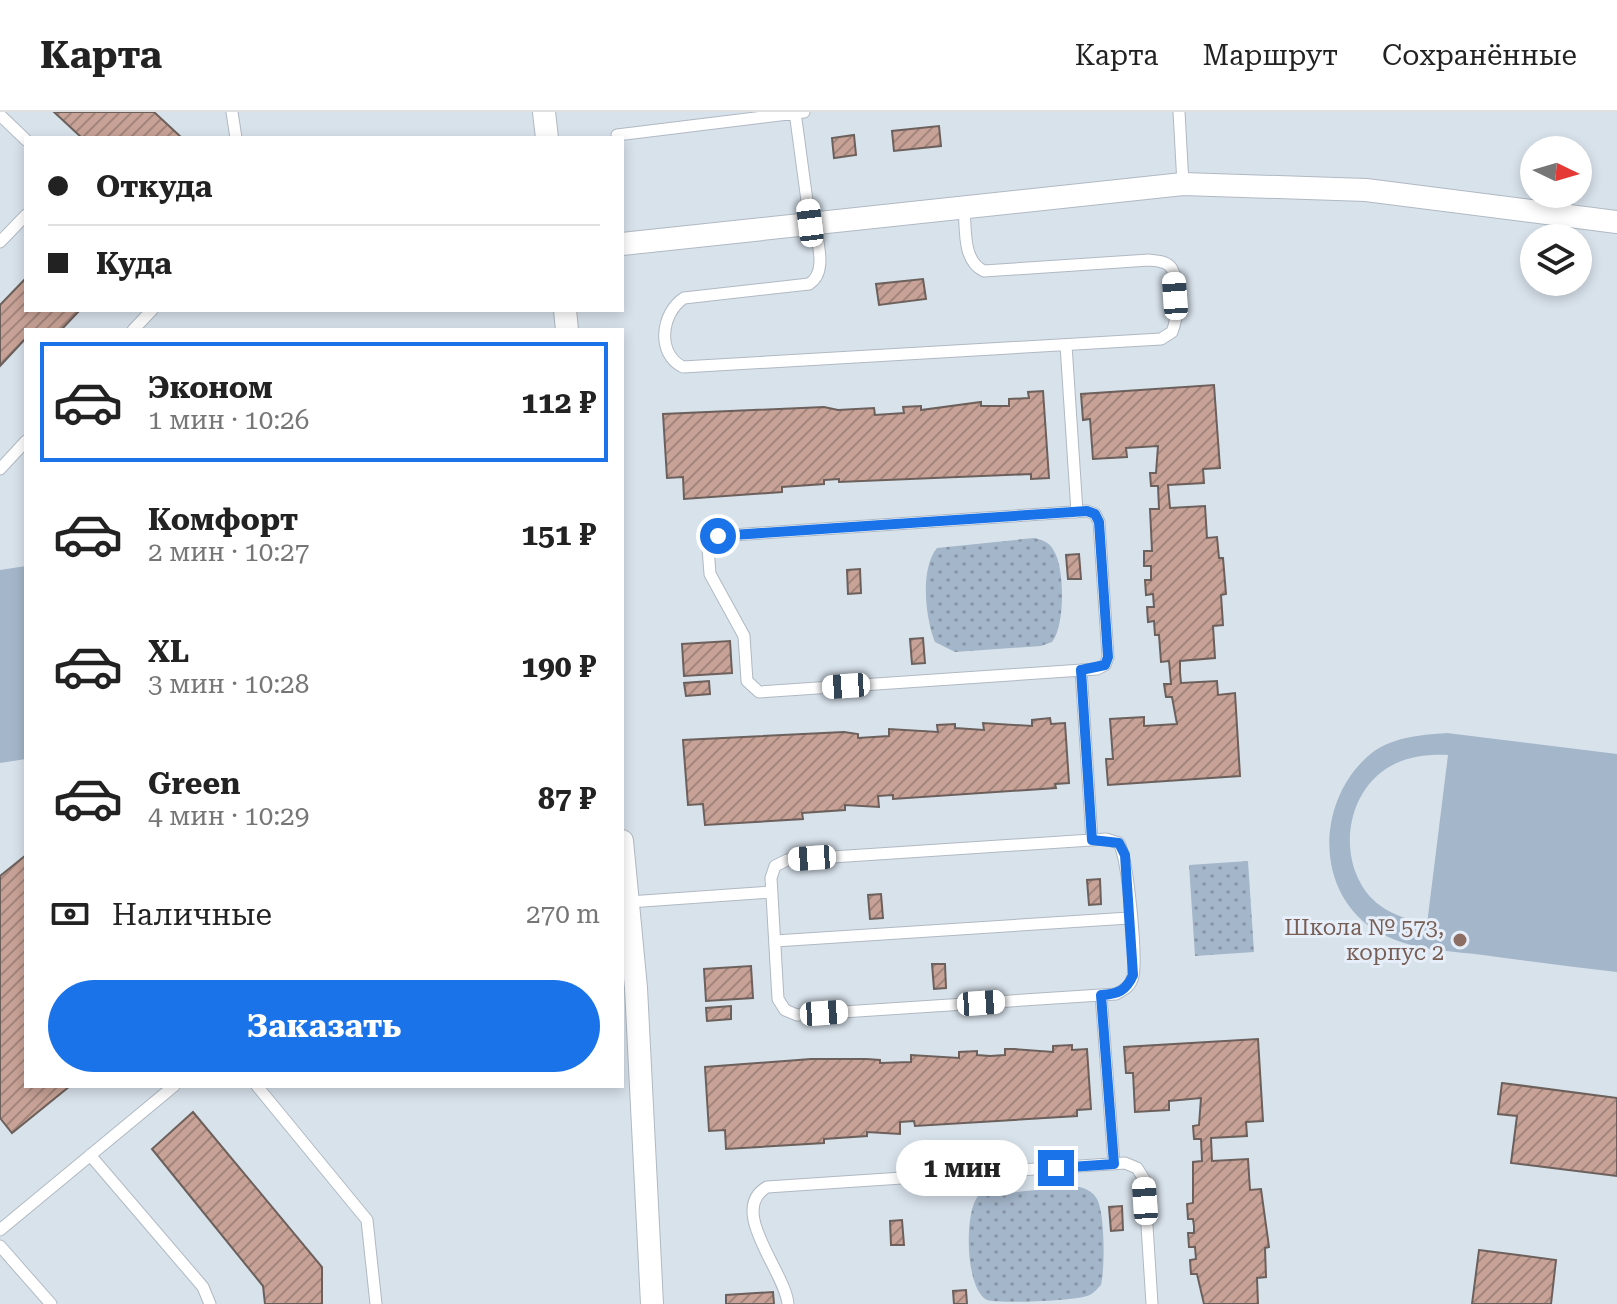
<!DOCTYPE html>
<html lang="ru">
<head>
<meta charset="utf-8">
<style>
	:root { --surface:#fff; --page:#f2f2f2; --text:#222; --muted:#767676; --line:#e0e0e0; --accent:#1a73e8 }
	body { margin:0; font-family:"Roboto Serif",serif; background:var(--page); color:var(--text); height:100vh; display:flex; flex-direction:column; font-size:30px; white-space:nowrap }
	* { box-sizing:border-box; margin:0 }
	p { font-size:26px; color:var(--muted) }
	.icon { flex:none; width:44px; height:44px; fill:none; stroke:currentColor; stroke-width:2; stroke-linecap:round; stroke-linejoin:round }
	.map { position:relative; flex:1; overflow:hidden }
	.details { position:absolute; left:24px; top:216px; width:600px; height:760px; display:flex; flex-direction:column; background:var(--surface); border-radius:0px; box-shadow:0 4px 12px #0003 }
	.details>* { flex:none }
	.banner { position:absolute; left:24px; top:24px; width:600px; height:176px; border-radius:0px; box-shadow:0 4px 12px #0003; display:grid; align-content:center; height:176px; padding:0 24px; background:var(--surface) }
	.needle { width:52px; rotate:95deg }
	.buttons { position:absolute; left:1520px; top:24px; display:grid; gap:16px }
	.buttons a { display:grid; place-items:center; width:72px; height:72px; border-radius:50%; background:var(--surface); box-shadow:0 4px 12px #0003; font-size:40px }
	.end { position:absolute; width:36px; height:36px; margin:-18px; border:10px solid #1a73e8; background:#fff; box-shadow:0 0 0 4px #fff }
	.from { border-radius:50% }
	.bubble { position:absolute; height:56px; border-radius:28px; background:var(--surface); box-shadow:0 4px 12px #0003; font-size:26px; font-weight:700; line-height:56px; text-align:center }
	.car { position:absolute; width:24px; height:48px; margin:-24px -12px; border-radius:10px; box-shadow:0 0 6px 2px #0007; background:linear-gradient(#fff 24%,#345 0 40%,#fff 0 76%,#345 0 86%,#fff 0) }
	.banner b { display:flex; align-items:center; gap:28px; height:76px; font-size:30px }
	.banner b+b { border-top:2px solid var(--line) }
	.banner i { width:20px; height:20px; background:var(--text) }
	ul { padding:14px 0 0; list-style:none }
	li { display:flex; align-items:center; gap:24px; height:120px; margin:0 16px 12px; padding:0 8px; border:4px solid transparent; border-radius:0px }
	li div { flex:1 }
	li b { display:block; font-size:30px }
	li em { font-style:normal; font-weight:700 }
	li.active { border-color:var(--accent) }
	li>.icon { width:72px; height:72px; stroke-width:1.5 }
	.pay { display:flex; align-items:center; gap:20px; height:88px; padding:0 24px; font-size:30px }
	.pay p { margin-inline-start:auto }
	.button { display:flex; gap:16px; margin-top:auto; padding:16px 24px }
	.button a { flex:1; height:92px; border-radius:48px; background:var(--accent); color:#fff; font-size:32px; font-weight:700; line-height:92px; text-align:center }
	header { display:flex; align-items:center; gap:48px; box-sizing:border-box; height:112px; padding:0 40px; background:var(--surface); border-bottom:2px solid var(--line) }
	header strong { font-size:38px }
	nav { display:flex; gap:44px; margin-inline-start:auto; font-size:28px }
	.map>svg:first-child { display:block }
	.park { fill:url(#park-dots) }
	.pitch { fill:#a4b6ca; fill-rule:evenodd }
	.building { fill:url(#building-hatch); stroke:#6c605c; stroke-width:2 }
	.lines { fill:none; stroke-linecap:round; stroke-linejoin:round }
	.lane-casing { stroke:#b0b9c3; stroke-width:13 }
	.street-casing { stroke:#b0b9c3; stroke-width:24 }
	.lane { stroke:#fff; stroke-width:11 }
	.street { stroke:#fff; stroke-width:22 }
	.route { stroke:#1a73e8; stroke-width:10 }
	.education-dot { fill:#8d6e63; stroke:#e6eff9; stroke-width:3 }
	.labels { text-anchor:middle; stroke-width:6; stroke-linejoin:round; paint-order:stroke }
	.education-label { font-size:22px; fill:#785e54; stroke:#e6eff9; text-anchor:end }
</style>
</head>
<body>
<header>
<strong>Карта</strong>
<nav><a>Карта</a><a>Маршрут</a><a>Сохранённые</a></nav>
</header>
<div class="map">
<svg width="1617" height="1192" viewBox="0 0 1617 1192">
	<defs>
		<pattern id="park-dots" width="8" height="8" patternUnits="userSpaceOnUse" patternTransform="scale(2)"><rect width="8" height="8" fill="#a4b6ca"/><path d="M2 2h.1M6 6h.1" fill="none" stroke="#8795a5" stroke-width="1.8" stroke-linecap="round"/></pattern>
		<pattern id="building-hatch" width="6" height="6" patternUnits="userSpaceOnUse" patternTransform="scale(2)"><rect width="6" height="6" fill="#c8a296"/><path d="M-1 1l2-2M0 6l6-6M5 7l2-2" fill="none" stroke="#a3857c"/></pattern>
	</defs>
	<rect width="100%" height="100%" fill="#d8e2eb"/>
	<path class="park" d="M1034,426C1042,428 1050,430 1054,439C1065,457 1065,515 1052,530L1041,534L955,540L935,530C925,506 920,456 937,436Z
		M1248,749L1254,840L1195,844L1189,753Z
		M1075,1074C1084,1076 1092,1078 1097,1087C1105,1102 1105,1156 1101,1173C1096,1178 1093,1182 1087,1184C1072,1189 1000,1192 987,1188C965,1177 964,1101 978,1084Z"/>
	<path class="pitch" d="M26,454V647L0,651V458Z
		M1447,621L1617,642V860C1572,855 1528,849 1483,843C1450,839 1412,838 1382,822C1314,786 1315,692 1367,645C1389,625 1419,623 1447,621ZM1448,643L1427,812L1426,813C1404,806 1382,800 1367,781C1339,745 1346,686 1383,659C1402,645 1426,642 1448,643Z"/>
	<path class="building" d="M54,0H154L182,26H82Z
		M939,14L941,34L894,39L892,19Z
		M854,23L856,43L834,46L832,26Z
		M26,166V198H80L61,218H26V226L0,254V193Z
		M923,167L926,187L879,193L876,172Z
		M1214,273L1220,356L1203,357L1204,371L1168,373L1170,396L1205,394L1207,426L1217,425L1219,446H1223L1226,482L1221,483L1223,513L1213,514L1215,546L1180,549V560L1181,571L1217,569L1218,583L1235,581L1240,664L1108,673L1106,647H1113L1110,607L1144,605V614L1177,612L1172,585H1166L1164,572H1171L1169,549L1161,550L1159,523H1155L1154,509L1148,510L1147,495H1154L1153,482L1146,483L1145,468H1151V454H1144V439H1152L1150,397H1159L1158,374H1151L1150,361H1156L1158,334L1126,336L1127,345L1093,347L1090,307L1083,308L1081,282Z
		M1043,279L1049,366L1031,367V362L839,370V367L824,368V372L782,375V380L684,387L683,365L667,366L663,302L824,295L838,298L874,296L875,303L904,301L903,295L921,294V298L981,290V294H1009V287L1029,286L1028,280Z
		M1079,442L1081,467H1068L1066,443Z
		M860,457L861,481L848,482L847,458Z
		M923,526L925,551L912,552L910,527Z
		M730,529L732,561L684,564L682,532Z
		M709,569L710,582L686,584L684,571Z
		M1050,606L1051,612L1065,611L1069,671L1055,672L1056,676L893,687V683L878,684L879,695L845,693V698L802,701L803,707L705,713L703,692L688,693L683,628L844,620L858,622V626L889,624V617L938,620L937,613L955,612V616L984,618L983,611L1032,614V608Z
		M26,743V974H70L12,1021L0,1006V764Z
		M1100,767L1101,792L1089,793L1087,768Z
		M881,782L883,806L870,807L868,783Z
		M932,852H945L946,876L934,877Z
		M751,854L753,886L706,889L704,857Z
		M731,894V907L707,909L706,896Z
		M1258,927L1263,1009L1246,1010L1247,1024L1211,1026L1212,1049L1248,1047L1250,1078L1261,1077L1269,1135L1265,1136L1266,1165L1257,1166L1258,1192H1204L1197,1162H1191L1190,1148L1196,1147L1195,1135H1189L1188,1121H1194V1114L1193,1107H1188L1187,1092L1193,1091V1050L1202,1049L1201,1027H1194L1193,1014L1199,1013L1201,986L1169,989V998L1135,1000L1133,961H1126L1124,935Z
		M1072,933V938L1087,937L1091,997L1077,998V1004L915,1014L914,1009L900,1010V1022L867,1020V1024L824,1027V1031L726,1037L725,1018L709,1019L705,955L811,947H866L880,948V951L911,950V943L959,946V940L977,939V943L990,944L1005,943V937H1014L1053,940V934Z
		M1502,971L1617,986V1064L1511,1051L1517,1004L1498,1002Z
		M193,1000L322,1155V1192H265L263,1174L152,1037Z
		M193,1000L322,1155V1192H265L263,1174L152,1037Z
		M1122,1094L1123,1118L1111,1119L1109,1095Z
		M902,1108L904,1133H891L890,1109Z
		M1479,1138L1556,1148L1551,1192H1472Z
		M966,1178L967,1192H954L953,1179Z
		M773,1180L774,1192H726V1183Z"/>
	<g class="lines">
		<defs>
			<path id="lane" d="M232,0L236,26
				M795,0L810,111
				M1179,0L1183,72
				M0,3L26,28
				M617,23L804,0
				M815,111C817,131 828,160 809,172L684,186C661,201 656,242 683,255L1161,227L1172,220C1178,206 1180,171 1172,157C1168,149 1157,149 1149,148L984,159C962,149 966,116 964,95
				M0,130L26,103
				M133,218L152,198
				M1066,233L1077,400
				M0,357L26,329
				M1087,399L1095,402L1099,410L1108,545L1105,553L1097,557L759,580L747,569L744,524L710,462L708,436L718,424Z
				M1081,558L1092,728
				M1106,727L1119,731C1128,748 1137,844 1133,864C1131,874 1125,877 1116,882L797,903L785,898L778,887L771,766L775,754L787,748Z
				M629,790L772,780
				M775,829L1129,806
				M1101,883L1114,1052
				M257,974L367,1108L376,1192
				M90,1043L203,1175L210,1192
				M0,1118L174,974
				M0,1134L51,1192
				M788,1192C785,1159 727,1098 767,1075L1125,1051L1137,1056L1144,1067L1152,1192"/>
			<path id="street" d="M544,0L547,26
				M622,132L1183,72L1366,78L1617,110
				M565,198L567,218
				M622,729L636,876L652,1192"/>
		</defs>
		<use href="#lane" class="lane-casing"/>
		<use href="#street" class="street-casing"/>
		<use href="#lane" class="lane"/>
		<use href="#street" class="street"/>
	</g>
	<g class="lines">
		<path class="route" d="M718,424L1087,399L1095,402L1099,410L1108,545L1105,553L1081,558L1092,728L1119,731L1125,743L1133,863C1126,879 1118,882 1101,883L1114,1052L1056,1056"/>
	</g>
	<circle class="education-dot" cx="1460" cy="828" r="8"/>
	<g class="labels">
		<g class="education-label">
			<text x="1444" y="823">Школа № 573,<tspan x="1444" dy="25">корпус 2</tspan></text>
		</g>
	</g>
</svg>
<div class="buttons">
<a><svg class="needle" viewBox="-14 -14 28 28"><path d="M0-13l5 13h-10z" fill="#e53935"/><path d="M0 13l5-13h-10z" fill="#767676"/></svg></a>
<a><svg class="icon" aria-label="layers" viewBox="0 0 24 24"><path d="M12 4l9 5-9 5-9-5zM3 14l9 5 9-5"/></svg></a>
</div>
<i class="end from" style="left:718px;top:424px"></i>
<i class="end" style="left:1056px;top:1056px"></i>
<div class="bubble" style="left:896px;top:1028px;width:132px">1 мин</div>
<i class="car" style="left:810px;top:111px;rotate:353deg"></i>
<i class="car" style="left:1175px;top:184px;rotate:356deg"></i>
<i class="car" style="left:846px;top:574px;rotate:266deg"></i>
<i class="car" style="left:812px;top:746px;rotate:266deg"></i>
<i class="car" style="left:981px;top:891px;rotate:86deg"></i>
<i class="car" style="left:824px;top:901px;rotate:86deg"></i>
<i class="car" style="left:1145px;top:1089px;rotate:356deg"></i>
<div class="banner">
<b><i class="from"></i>Откуда</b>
<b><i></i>Куда</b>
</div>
<section class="details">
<ul>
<li class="active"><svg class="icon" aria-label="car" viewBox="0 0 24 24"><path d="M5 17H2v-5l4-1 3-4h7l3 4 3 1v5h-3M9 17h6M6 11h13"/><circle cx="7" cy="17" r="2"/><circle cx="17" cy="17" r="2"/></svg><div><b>Эконом</b><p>1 мин · 10:26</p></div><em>112 ₽</em></li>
<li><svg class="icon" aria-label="car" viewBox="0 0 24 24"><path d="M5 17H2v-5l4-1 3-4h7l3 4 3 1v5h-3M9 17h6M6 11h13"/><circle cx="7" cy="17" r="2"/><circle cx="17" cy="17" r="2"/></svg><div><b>Комфорт</b><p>2 мин · 10:27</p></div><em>151 ₽</em></li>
<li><svg class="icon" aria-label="car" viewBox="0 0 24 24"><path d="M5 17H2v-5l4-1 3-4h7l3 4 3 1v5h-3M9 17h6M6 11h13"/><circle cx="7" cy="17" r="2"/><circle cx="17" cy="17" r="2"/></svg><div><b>XL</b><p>3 мин · 10:28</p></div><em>190 ₽</em></li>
<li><svg class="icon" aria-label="car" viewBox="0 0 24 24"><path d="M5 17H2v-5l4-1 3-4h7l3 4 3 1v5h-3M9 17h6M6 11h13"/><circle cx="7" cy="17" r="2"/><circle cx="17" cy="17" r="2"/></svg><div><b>Green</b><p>4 мин · 10:29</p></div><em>87 ₽</em></li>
</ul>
<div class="pay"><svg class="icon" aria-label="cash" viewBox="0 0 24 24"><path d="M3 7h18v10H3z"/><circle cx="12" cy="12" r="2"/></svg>Наличные<p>270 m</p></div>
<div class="button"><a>Заказать</a></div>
</section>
</div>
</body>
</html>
